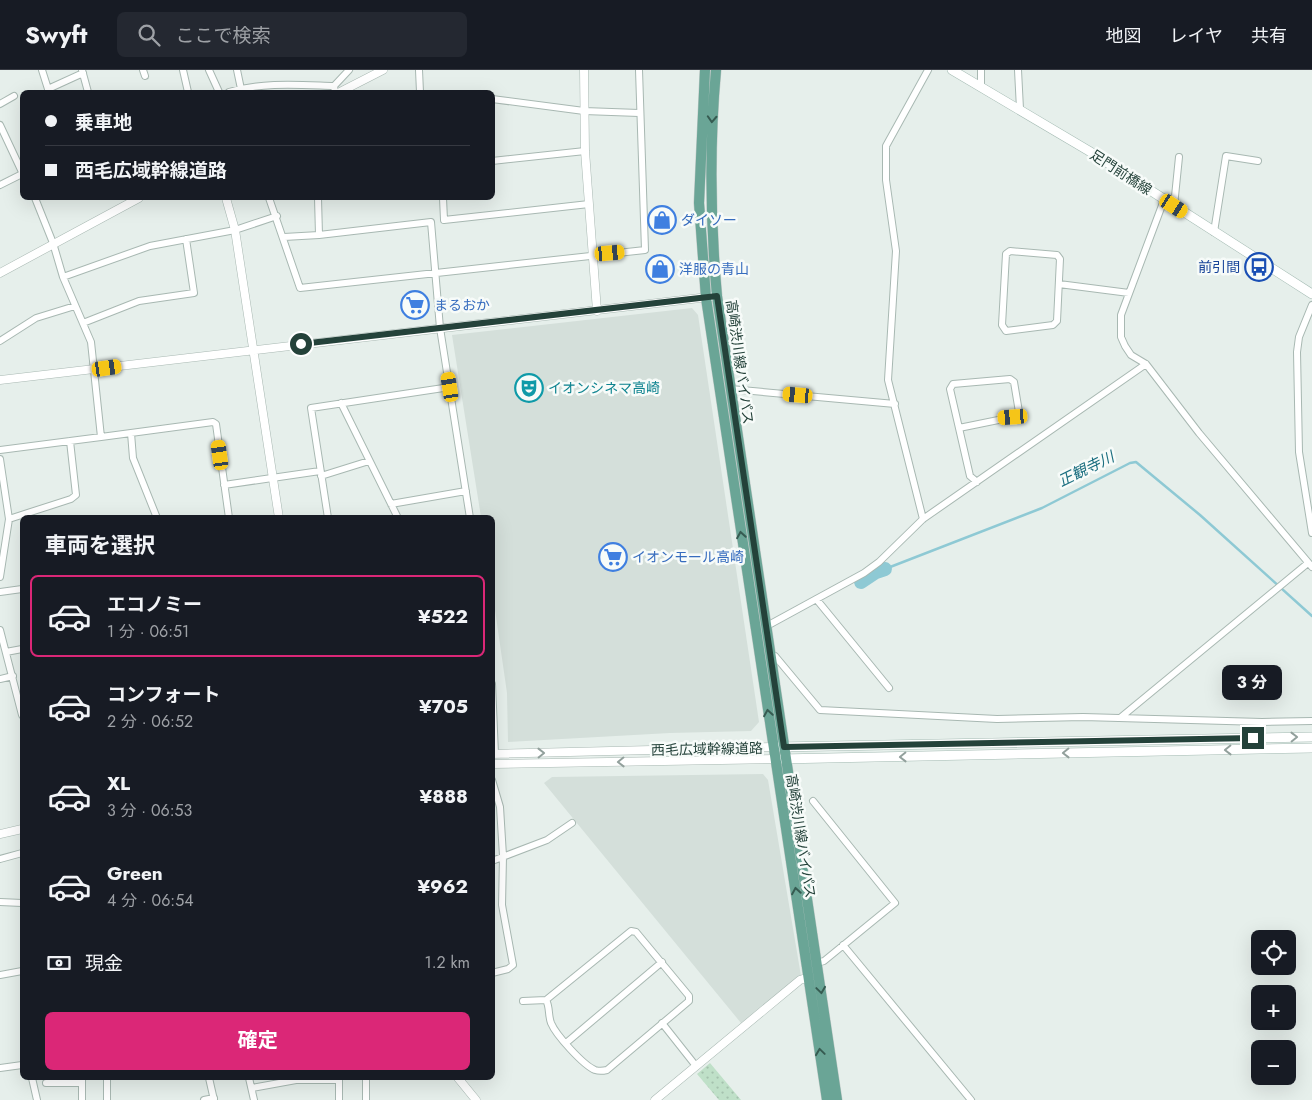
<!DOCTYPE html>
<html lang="ja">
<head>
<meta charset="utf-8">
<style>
	:root { --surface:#171b24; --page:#242831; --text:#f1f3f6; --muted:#9ea1a6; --line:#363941; --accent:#db2777 }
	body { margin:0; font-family:Jost,"Noto Sans JP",sans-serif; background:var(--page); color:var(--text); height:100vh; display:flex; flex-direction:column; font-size:19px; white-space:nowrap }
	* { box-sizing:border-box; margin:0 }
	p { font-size:16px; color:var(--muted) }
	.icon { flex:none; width:28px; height:28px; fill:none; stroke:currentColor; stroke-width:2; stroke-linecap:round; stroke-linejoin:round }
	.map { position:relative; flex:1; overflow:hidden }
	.sheet { position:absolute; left:20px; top:445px; width:475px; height:565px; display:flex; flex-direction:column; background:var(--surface); border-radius:8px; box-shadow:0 5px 20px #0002 }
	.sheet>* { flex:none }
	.guide { position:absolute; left:20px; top:20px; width:475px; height:110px; border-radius:8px; box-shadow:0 5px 20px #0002; display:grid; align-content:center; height:110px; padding:0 25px; background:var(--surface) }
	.controls { position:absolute; left:1251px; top:860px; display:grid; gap:10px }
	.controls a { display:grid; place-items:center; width:45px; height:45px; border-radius:8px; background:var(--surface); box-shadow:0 5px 20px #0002; font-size:25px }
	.end { position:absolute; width:22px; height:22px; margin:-11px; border:6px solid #24423a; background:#fff; box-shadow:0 0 0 2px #fff }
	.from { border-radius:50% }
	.bubble { position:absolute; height:35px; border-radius:8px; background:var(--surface); box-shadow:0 5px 20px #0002; font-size:16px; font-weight:700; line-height:35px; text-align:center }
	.car { position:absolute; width:15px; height:30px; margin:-15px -8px; border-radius:6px; box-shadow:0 0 4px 1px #0007; background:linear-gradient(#f5c518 24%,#345 0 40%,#f5c518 0 76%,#345 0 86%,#f5c518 0) }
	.guide b { display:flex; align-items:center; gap:18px; height:48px; font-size:19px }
	.guide b+b { border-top:1px solid var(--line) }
	.guide i { width:12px; height:12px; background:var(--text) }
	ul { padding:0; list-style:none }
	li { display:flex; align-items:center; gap:15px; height:82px; margin:0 10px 8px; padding:0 15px; border:2px solid transparent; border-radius:8px }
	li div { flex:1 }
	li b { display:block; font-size:19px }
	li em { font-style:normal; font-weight:700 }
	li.on { border-color:var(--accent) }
	li>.icon { width:45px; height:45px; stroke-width:1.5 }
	h2 { padding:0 25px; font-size:22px; line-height:60px }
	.pay { display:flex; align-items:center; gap:12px; height:55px; padding:0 25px; font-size:19px }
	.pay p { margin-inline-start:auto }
	.primary-button { display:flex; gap:10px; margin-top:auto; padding:10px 25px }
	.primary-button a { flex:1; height:58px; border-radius:8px; background:var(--accent); color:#fff; font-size:20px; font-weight:700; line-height:58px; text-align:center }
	header { display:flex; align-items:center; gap:30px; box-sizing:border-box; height:70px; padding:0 25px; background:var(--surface); border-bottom:1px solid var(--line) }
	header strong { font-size:24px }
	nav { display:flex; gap:28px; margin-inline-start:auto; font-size:18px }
	.search { width:350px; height:45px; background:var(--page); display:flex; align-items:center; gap:12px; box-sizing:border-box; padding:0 18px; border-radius:8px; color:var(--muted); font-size:19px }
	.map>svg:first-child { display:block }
	.built { fill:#d4dfda }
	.park { fill:url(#park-dots) }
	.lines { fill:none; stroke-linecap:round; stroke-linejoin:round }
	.stream { stroke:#8ec9d4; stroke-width:2.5 }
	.river { stroke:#8ec9d4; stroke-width:14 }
	.minor-casing { stroke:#a8b8b2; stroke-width:8 }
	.tertiary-casing { stroke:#a8b8b2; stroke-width:9 }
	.secondary-casing { stroke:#a4bbb3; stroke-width:10 }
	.primary-casing { stroke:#c2cac8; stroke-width:11 }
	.minor { stroke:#fff; stroke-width:6 }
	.tertiary { stroke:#fff; stroke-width:8 }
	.secondary { stroke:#fff; stroke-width:9 }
	.primary { stroke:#6aa596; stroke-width:10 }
	.oneway { stroke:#365b51 }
	.oneway2 { stroke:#92a09c }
	.route { stroke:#24423a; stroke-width:6 }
	.labels { text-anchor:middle; stroke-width:5; stroke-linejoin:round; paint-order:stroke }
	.street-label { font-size:14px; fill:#24423a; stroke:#f7fbf9 }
	.shop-label { font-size:14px; fill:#366cbe; stroke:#f7fbf9; text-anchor:start }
	.transit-label { font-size:14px; fill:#164399; stroke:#f7fbf9; text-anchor:end }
	.culture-label { font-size:14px; fill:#0d838f; stroke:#f7fbf9; text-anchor:start }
	.water-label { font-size:15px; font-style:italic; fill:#1c6f80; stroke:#f7fbf9 }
</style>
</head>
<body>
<header>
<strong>Swyft</strong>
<div class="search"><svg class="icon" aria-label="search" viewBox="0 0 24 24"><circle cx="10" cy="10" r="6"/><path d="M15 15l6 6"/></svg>ここで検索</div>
<nav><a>地図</a><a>レイヤ</a><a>共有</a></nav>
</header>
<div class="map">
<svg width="1312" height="1030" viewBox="0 0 1312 1030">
	<defs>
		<pattern id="park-dots" width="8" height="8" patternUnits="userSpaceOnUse" patternTransform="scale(1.25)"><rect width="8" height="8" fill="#bfe0c8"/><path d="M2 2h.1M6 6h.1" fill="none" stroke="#a4c1ad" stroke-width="1.8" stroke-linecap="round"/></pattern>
	</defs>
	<rect width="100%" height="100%" fill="#e6efeb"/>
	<path class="built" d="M692,238L698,245L759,652L751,661L670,663L508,672L507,623L493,526L492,448L481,447L452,265Z
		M763,704L768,710L801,906L744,953H741L544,713L552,707Z"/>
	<path class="park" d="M710,993L741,1030H719L697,1004Z"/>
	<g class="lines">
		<path class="stream" d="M885,499L1042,438L1130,393L1136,392L1200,445L1312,546"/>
		<path class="river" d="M861,512L876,502L885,499"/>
		<defs>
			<path id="minor" d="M42,0L48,19L83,3
				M82,0L88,22
				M143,0L145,6
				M183,0L188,22
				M209,0L219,22
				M237,0L241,19
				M419,0L420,22
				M1018,0L1020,39
				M981,17V0
				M229,22C263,12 299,15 334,16
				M335,22L334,16L349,0
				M492,29L584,41L639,43
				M0,34L14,26
				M0,55L22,102
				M492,91L585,81
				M0,115L22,104
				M35,128L53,173L63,207L91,272L101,367L213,352L216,354L229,448
				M269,128L300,218L645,180L639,0
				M318,128L319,165
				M443,128L444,150L589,134
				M1164,130L1121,245V267L1125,276L1131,285L1146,294L1199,363L1312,497
				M1174,136L1179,87
				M1214,162L1226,86L1258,91
				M284,167L319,165L431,152L440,258L470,448
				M1010,181L1057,185L1060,189L1057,251L1053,255L1006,261L1002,255L1006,184Z
				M63,207L150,176L235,160L277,146
				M1059,214L1129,223
				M1312,235L1299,267L1297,282L1299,382L1312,463
				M83,253L139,231L194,223L186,169
				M0,271L36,248L75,236
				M730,319L895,334
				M341,333L398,448
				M959,358L1013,347L1019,342L1014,312L1010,309L953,314L950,319L970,406L977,412
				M131,363L133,388L157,448
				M0,380L101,367
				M0,389L9,449L0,507
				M321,406L369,391
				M224,415L320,401
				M391,434L466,421
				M328,448L311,338L450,317
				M9,449L71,429L76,425L70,371
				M923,449L888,310L896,181L886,110V76L928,0
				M0,522L22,519
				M817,530L889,618
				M765,557L864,503L879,492L923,449L1146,294
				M0,560L22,645
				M6,582L22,579
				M769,587L775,586L820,640L997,649L1083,647L1262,652L1312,651
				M0,609L13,606
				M492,614L495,684
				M1120,648L1308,493
				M492,710L500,737L503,786L502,835L513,895L508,899L492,903
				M813,731L895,833L824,891L817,893
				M0,789L22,783
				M492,791L547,770L572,753
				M0,832L22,833
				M843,875L971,1030
				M0,905L22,901
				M523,931L546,930L631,861L636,862L689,926V931L607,1000C603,1001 598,1001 595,1000C583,995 556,965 551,953C548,945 550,937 546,930
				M662,953L696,996
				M566,973L662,892
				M0,998L22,995
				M32,1008L37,1030
				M82,1008V1030
				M107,1008V1030
				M209,1008L214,1030
				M249,1008L254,1030
				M339,1008V1030
				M366,1008V1030
				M46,1013H82
				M252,1018L296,1010H339
				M204,1030L214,1028"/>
			<path id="tertiary" d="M584,0L585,81L597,241
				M340,22L383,0
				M226,128L235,160L279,448
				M0,203L139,128
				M0,310L717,226
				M492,684L773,677
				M492,694L775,689
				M0,764L22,759
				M458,1008L476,1030
				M655,1030L800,910L809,907"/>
			<path id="secondary" d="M952,0L1089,81L1312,224
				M778,677L1312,667
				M780,689L1312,678"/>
			<path id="primary" d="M705,0L699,133L706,228L827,1030
				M716,0C709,78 710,148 717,226L837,1030"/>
		</defs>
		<use href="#minor" class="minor-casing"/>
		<use href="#tertiary" class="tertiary-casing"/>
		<use href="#secondary" class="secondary-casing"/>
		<use href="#primary" class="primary-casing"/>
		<use href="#minor" class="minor"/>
		<use href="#tertiary" class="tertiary"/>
		<use href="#secondary" class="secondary"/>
		<use href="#primary" class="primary"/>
	</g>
	<defs><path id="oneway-chevron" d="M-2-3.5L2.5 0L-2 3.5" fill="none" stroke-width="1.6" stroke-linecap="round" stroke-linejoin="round" transform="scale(1.25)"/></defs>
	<g class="oneway">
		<use href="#oneway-chevron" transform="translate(712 49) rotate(93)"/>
		<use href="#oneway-chevron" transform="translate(741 465) rotate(-99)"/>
		<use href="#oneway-chevron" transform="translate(768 643) rotate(-99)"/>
		<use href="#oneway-chevron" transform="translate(796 821) rotate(-99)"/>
		<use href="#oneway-chevron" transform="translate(821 920) rotate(82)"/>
		<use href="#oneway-chevron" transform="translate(820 982) rotate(-98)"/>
	</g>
	<g class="oneway2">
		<use href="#oneway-chevron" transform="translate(1294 667) rotate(-1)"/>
		<use href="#oneway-chevron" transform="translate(1228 680) rotate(179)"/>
		<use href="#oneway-chevron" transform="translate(541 683) rotate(-1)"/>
		<use href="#oneway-chevron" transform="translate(1066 683) rotate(179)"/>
		<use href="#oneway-chevron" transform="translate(903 687) rotate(179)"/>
		<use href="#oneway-chevron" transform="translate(621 692) rotate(179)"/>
	</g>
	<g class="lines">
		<path class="route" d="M301,274L717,226L784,677L1253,668"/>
	</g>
	<defs>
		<symbol id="shop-ring" viewBox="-11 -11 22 22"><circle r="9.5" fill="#f7fbf9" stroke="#3f7fe0" stroke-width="1.5"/><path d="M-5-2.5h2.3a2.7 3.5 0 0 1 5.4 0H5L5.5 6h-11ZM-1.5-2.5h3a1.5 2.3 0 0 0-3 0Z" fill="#3f7fe0"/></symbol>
		<symbol id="bus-ring" viewBox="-11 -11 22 22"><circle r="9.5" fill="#f7fbf9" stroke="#1a4fb4" stroke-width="1.5"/><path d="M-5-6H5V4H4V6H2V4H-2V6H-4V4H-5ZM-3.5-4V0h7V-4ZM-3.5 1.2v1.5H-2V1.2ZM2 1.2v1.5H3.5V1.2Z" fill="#1a4fb4"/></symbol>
		<symbol id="supermarket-ring" viewBox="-11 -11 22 22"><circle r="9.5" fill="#f7fbf9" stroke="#3f7fe0" stroke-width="1.5"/><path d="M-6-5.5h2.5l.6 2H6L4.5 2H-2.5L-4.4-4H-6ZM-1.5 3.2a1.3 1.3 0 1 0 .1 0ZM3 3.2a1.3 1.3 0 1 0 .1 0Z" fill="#3f7fe0"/></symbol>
		<symbol id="theatre-ring" viewBox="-11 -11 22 22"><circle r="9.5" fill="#f7fbf9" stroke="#0f9aa8" stroke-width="1.5"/><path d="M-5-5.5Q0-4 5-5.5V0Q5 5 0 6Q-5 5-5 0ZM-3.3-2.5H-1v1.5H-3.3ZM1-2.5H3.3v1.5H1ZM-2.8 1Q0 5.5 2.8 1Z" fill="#0f9aa8"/></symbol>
	</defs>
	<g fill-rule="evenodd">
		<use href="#shop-ring" x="646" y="134" width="32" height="32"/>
		<use href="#bus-ring" x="1243" y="181" width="32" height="32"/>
		<use href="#shop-ring" x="644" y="183" width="32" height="32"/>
		<use href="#supermarket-ring" x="399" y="219" width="32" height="32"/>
		<use href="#theatre-ring" x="513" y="302" width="32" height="32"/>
		<use href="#supermarket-ring" x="597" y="471" width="32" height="32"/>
	</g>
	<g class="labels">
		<g class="street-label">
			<text transform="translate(1121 102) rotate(33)" y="5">足門前橋線</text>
			<text transform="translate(740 292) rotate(82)" y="5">高崎渋川線バイパス</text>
			<text transform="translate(707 679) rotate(-1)" y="5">西毛広域幹線道路</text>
			<text transform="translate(801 766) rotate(81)" y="5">高崎渋川線バイパス</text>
		</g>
		<g class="shop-label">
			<text x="681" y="155">ダイソー</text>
			<text x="679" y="204">洋服の青山</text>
			<text x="434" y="240">まるおか</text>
			<text x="632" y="492">イオンモール高崎</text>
		</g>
		<g class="transit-label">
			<text x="1240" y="202">前引間</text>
		</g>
		<g class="culture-label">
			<text x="548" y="323">イオンシネマ高崎</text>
		</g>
		<g class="water-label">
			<text transform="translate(1086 399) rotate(-26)" y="5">正観寺川</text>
		</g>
	</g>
</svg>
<div class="controls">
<a><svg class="icon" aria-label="locate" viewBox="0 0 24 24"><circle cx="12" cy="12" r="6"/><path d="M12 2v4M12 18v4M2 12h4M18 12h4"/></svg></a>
<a>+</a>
<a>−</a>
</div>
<i class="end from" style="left:301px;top:274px"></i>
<i class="end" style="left:1253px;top:668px"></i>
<div class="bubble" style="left:1222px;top:595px;width:60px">3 分</div>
<i class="car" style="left:1174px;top:136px;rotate:123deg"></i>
<i class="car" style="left:610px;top:183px;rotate:85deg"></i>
<i class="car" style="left:107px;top:298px;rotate:82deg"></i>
<i class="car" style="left:450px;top:317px;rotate:351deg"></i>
<i class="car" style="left:798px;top:325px;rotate:275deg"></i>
<i class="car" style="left:1013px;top:347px;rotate:266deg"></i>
<i class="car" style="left:220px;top:385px;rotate:352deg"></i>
<div class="guide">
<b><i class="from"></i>乗車地</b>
<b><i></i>西毛広域幹線道路</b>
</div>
<section class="sheet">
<h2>車両を選択</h2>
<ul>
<li class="on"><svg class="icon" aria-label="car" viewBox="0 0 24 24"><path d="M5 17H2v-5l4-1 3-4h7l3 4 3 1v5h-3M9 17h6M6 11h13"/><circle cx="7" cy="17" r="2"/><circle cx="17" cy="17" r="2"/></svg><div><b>エコノミー</b><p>1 分 · 06:51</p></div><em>¥522</em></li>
<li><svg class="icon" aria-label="car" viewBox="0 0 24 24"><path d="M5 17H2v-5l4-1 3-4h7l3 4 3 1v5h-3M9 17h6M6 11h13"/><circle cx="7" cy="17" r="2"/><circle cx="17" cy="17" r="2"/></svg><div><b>コンフォート</b><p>2 分 · 06:52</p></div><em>¥705</em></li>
<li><svg class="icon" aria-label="car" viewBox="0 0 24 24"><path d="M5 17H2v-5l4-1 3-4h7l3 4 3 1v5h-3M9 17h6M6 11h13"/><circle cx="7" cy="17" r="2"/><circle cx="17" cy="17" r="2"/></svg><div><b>XL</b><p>3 分 · 06:53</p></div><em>¥888</em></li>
<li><svg class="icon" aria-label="car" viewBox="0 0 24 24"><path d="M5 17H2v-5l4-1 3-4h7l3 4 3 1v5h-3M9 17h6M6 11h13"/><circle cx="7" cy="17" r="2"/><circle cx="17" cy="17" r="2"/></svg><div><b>Green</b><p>4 分 · 06:54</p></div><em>¥962</em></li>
</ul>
<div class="pay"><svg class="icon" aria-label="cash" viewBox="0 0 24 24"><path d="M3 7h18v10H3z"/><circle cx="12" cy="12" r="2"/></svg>現金<p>1.2 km</p></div>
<div class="primary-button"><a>確定</a></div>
</section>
</div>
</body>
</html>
